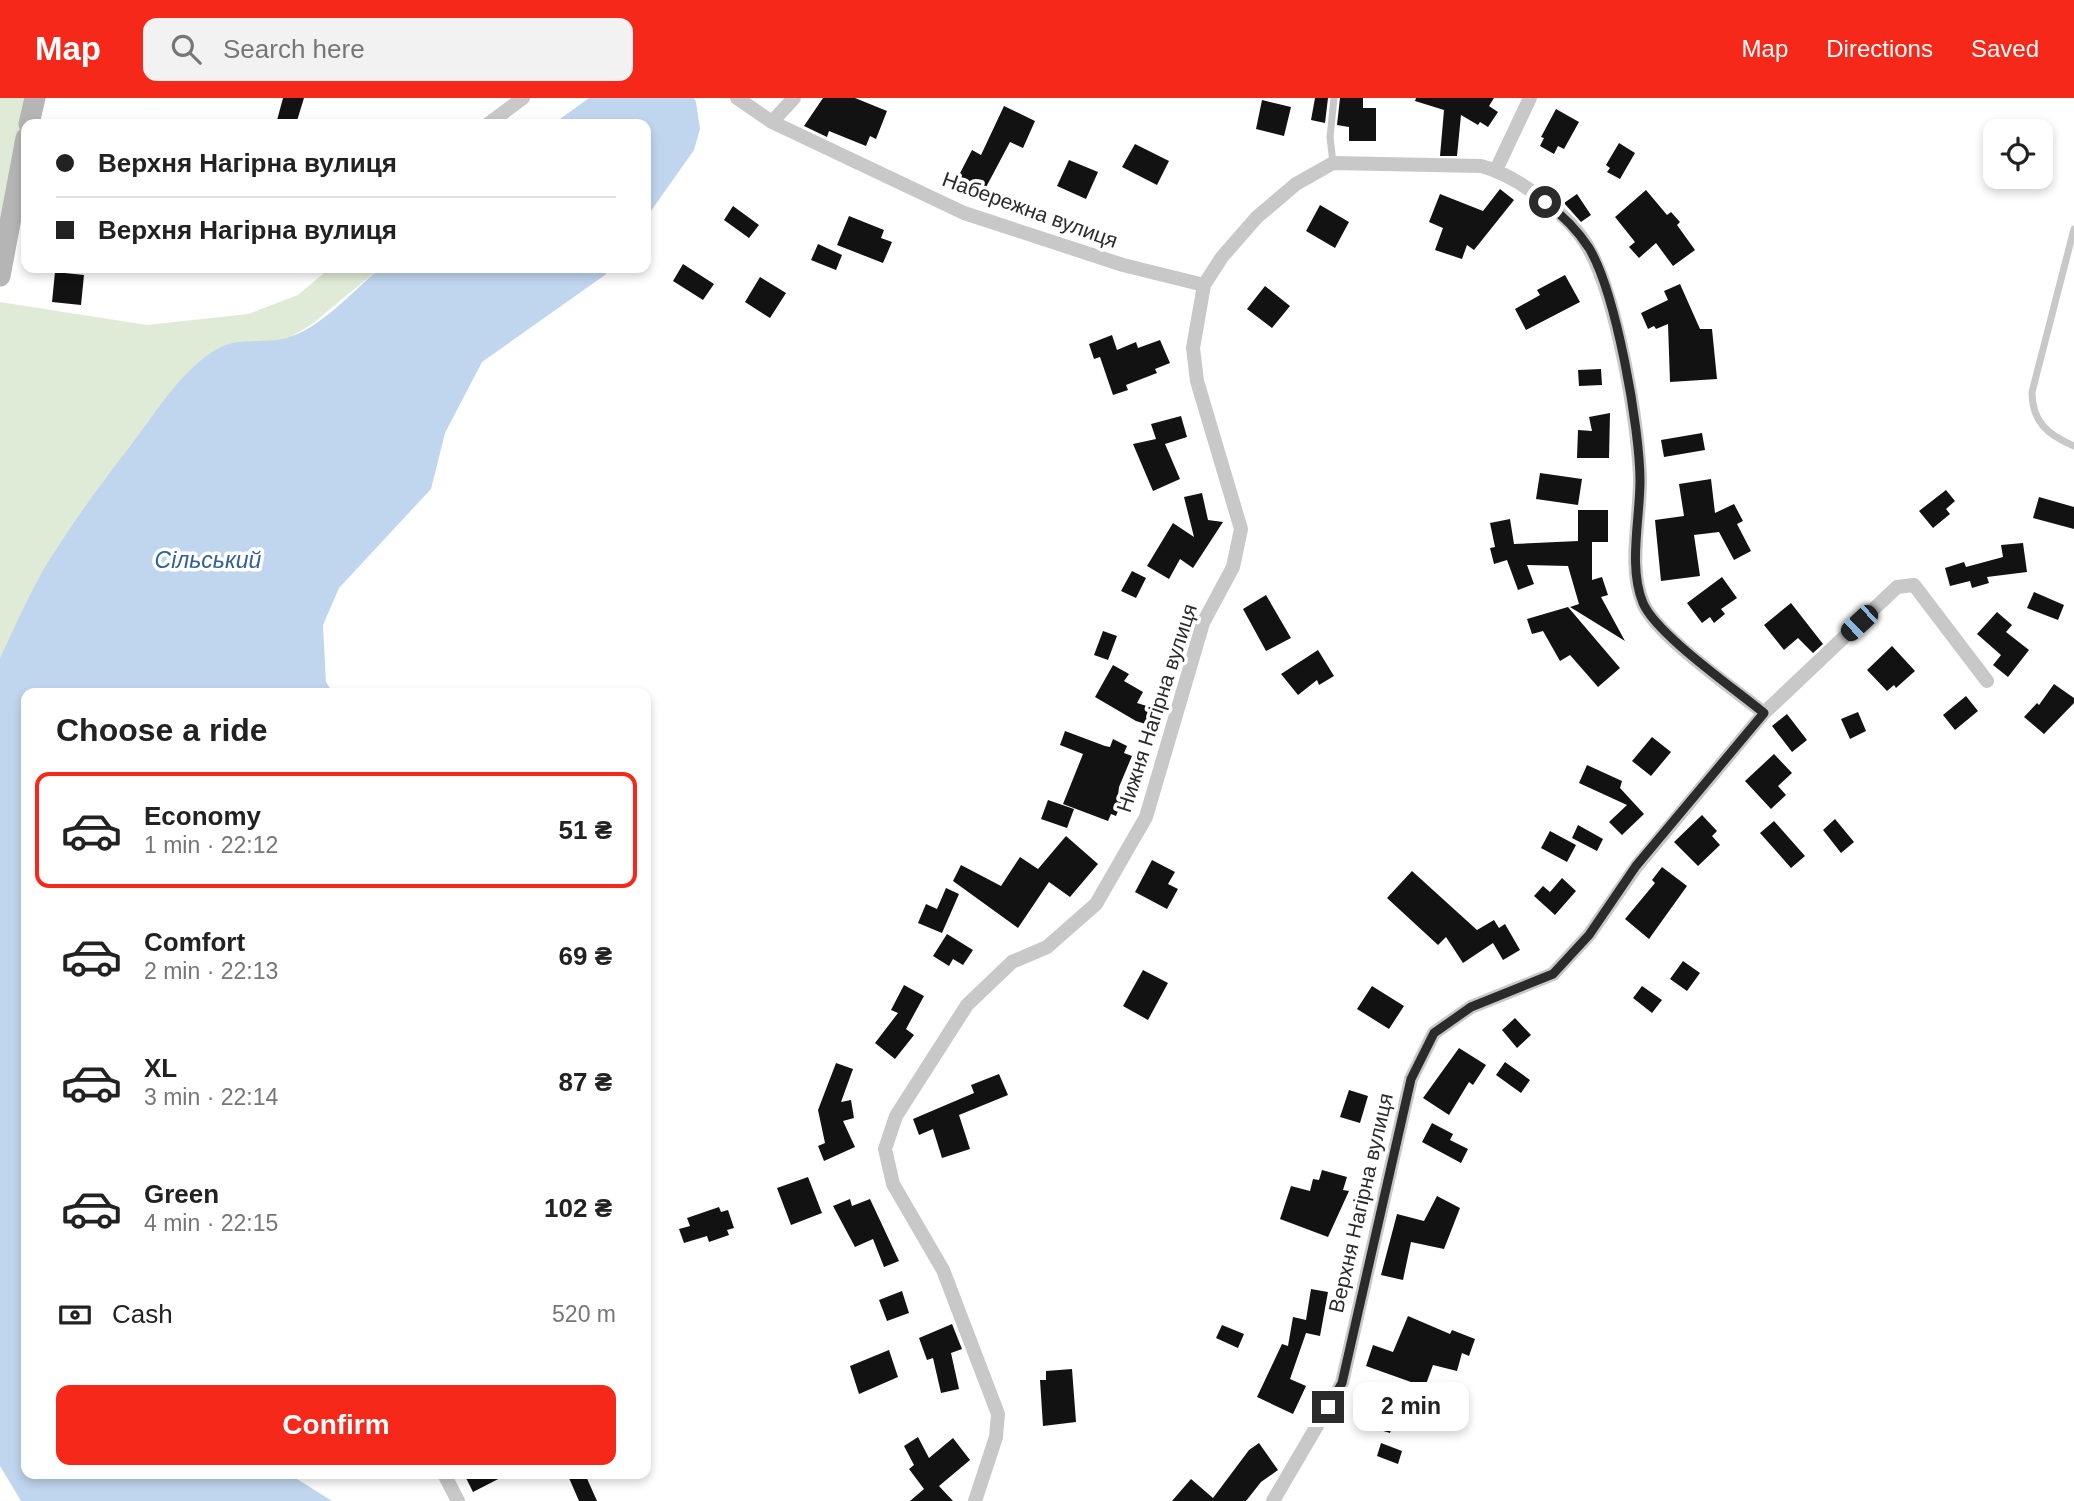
<!DOCTYPE html>
<html lang="en">
<head>
<meta charset="utf-8">
<style>
	:root { --surface:#fff; --page:#f2f2f2; --text:#222; --muted:#767676; --line:#e0e0e0; --accent:#f6281a }
	body { margin:0; font-family:Arial,sans-serif; background:var(--page); color:var(--text); height:100vh; display:flex; flex-direction:column; font-size:26px; white-space:nowrap }
	* { box-sizing:border-box; margin:0 }
	p { font-size:23px; color:var(--muted) }
	.icon { flex:none; width:38px; height:38px; fill:none; stroke:currentColor; stroke-width:2; stroke-linecap:round; stroke-linejoin:round }
	.map { position:relative; flex:1; overflow:hidden }
	.side { position:absolute; left:21px; top:590px; width:630px; height:791px; display:flex; flex-direction:column; background:var(--surface); border-radius:14px; box-shadow:0 4px 10px #0003 }
	.side>* { flex:none }
	.banner { position:absolute; left:21px; top:21px; width:630px; height:154px; border-radius:14px; box-shadow:0 4px 10px #0003; display:grid; align-content:center; height:154px; padding:0 35px; background:var(--surface) }
	.tools { position:absolute; left:1983px; top:21px; display:grid; gap:14px }
	.tools a { display:grid; place-items:center; width:70px; height:70px; border-radius:14px; background:var(--surface); box-shadow:0 4px 10px #0003; font-size:35px }
	.end { position:absolute; width:32px; height:32px; margin:-16px; border:9px solid #2b2b2b; background:#fff; box-shadow:0 0 0 4px #fff }
	.from { border-radius:50% }
	.bubble { position:absolute; height:49px; border-radius:14px; background:var(--surface); box-shadow:0 4px 10px #0003; font-size:23px; font-weight:800; line-height:49px; text-align:center }
	.car { position:absolute; width:21px; height:42px; margin:-21px -10px; border-radius:9px; box-shadow:0 0 5px 2px #0007; background:linear-gradient(#222 24%,#8ab4d8 0 40%,#222 0 76%,#8ab4d8 0 86%,#222 0) }
	.banner b { display:flex; align-items:center; gap:24px; height:66px; font-size:26px }
	.banner b+b { border-top:2px solid var(--line) }
	.banner i { width:18px; height:18px; background:var(--text) }
	ul { padding:0; list-style:none }
	li { display:flex; align-items:center; gap:21px; height:116px; margin:0 14px 10px; padding:0 21px; border:4px solid transparent; border-radius:14px }
	li div { flex:1 }
	li b { display:block; font-size:26px }
	li em { font-style:normal; font-weight:800 }
	li.current { border-color:var(--accent) }
	li>.icon { width:63px; height:63px; stroke-width:1.5 }
	h2 { padding:0 35px; font-size:32px; line-height:84px }
	.pay { display:flex; align-items:center; gap:18px; height:77px; padding:0 35px; font-size:26px }
	.pay p { margin-inline-start:auto }
	.primary-button { display:flex; gap:14px; margin-top:auto; padding:14px 35px }
	.primary-button a { flex:1; height:80px; border-radius:14px; background:var(--accent); color:#fff; font-size:28px; font-weight:800; line-height:80px; text-align:center }
	header { display:flex; align-items:center; gap:42px; box-sizing:border-box; height:98px; padding:0 35px; background:var(--accent); color:#fff }
	header strong { font-size:33px }
	nav { display:flex; gap:38px; margin-inline-start:auto; font-size:24px }
	.search { width:490px; height:63px; background:var(--page); display:flex; align-items:center; gap:18px; box-sizing:border-box; padding:0 24px; border-radius:14px; color:var(--muted); font-size:26px }
	.map>svg:first-child { display:block }
	.green { fill:#dfebd7 }
	.water { fill:#c0d6ee }
	.building { fill:#121212 }
	.lines { fill:none; stroke-linecap:round; stroke-linejoin:round }
	.lane { stroke:#c8c8c8; stroke-width:7 }
	.street { stroke:#c8c8c8; stroke-width:14 }
	.secondary { stroke:#b5b5b5; stroke-width:21 }
	.route { stroke:#2b2b2b; stroke-width:9 }
	.labels { text-anchor:middle; stroke-width:7; stroke-linejoin:round; paint-order:stroke }
	.street-label { font-size:21px; fill:#2b2b2b; stroke:#fff }
	.water-label { font-size:23px; font-style:italic; fill:#336194; stroke:#fff }
</style>
</head>
<body>
<header>
<strong>Map</strong>
<div class="search"><svg class="icon" aria-label="search" viewBox="0 0 24 24"><circle cx="10" cy="10" r="6"/><path d="M15 15l6 6"/></svg>Search here</div>
<nav><a>Map</a><a>Directions</a><a>Saved</a></nav>
</header>
<div class="map">
<svg width="2074" height="1403" viewBox="0 0 2074 1403">
	<rect width="100%" height="100%" fill="#fff"/>
	<path class="green" d="M0,0H35L0,178Z
		M330,170H380L312,226L291,239L0,628V204L147,227L248,216L298,197Z"/>
	<path class="water" d="M589,0H694L696,4L700,31L694,52L646,120V26H553Z
		M380,170H611L605,177L482,264L445,335L431,391L339,490L323,527L326,584L333,595H26V1376H289L332,1403H21L0,1368V560C18,522 35,482 59,447C84,408 112,372 140,335C162,305 186,268 219,250C239,239 266,246 287,240C322,229 353,193 380,170Z"/>
	<path class="building" d="M283,0H304L296,26H276Z
		M823,0H855L887,13L876,41L870,38L866,48L829,33L827,39L804,28Z
		M1315,0H1328L1325,25L1311,22Z
		M1340,0H1363V10H1376V43H1349V29L1337,27Z
		M1416,0H1494L1489,8L1498,14L1488,29L1480,24L1478,27L1461,17L1457,58H1440L1444,12L1415,3Z
		M1262,2L1291,9L1284,38L1256,31Z
		M1004,8L1035,23L1023,50L1010,44L984,93L958,79L972,52L981,57Z
		M1556,11L1579,24L1564,51L1558,48L1554,56L1540,48L1544,40L1541,39Z
		M1619,45L1635,55L1620,81L1607,74L1610,70L1606,67Z
		M1135,46L1169,63L1157,87L1122,69Z
		M1069,62L1098,74L1086,101L1057,88Z
		M1500,91L1514,102L1474,152L1467,147L1462,161L1435,152L1443,130L1429,124L1440,96L1483,113Z
		M1646,92L1667,117L1671,114L1680,124L1677,127L1695,152L1673,168L1656,145L1639,160L1629,149L1635,144L1615,119Z
		M1577,96L1591,117L1581,124L1564,105Z
		M1320,107L1349,124L1335,150L1306,133Z
		M733,108L759,127L749,140L724,122Z
		M849,118L884,132L881,140L892,144L883,165L837,147Z
		M818,146L842,157L836,172L811,162Z
		M683,166L714,186L703,202L673,183Z
		M55,174L84,177L81,207L52,204Z
		M1565,177L1580,204L1526,232L1515,211L1540,197L1537,192Z
		M760,179L786,195L770,220L745,204Z
		M1680,186L1700,231H1712L1717,281L1670,284L1668,226L1656,231L1654,228L1648,231L1641,215L1668,202L1664,193Z
		M1265,188L1290,208L1272,230L1247,211Z
		M1112,237L1117,252L1136,244L1138,250L1160,242L1170,265L1155,271L1157,275L1126,287L1128,292L1113,297L1100,259L1094,261L1089,246Z
		M1601,271L1602,287L1579,288L1578,272Z
		M1610,315L1609,360H1577L1578,332L1592,333L1589,319Z
		M1181,318L1187,339L1165,346L1180,381L1153,393L1133,346L1156,341L1151,326Z
		M1702,335L1705,352L1664,359L1661,342Z
		M1540,375L1582,381L1578,407L1536,401Z
		M1711,381L1715,415L1734,406L1743,423L1737,426L1751,453L1734,462L1719,434L1694,437L1700,478L1661,483L1655,422L1684,418L1679,386Z
		M1946,392L1955,403L1946,411L1950,416L1933,430L1919,413Z
		M1202,395L1208,422L1223,424L1193,470L1180,461L1169,481L1147,468L1173,425L1194,439L1184,399Z
		M2039,399L2074,409V431L2033,420Z
		M1578,412H1608V444H1592V482L1602,479L1608,497L1601,499L1625,543L1570,509L1579,506L1568,468L1527,467L1534,486L1518,492L1507,462L1494,466L1490,450L1495,449L1490,425L1510,421L1514,446L1578,443Z
		M2023,445L2027,474L1987,479L1989,485L1972,490L1970,483L1950,488L1945,470L1964,464L1966,469L2003,459L2001,447Z
		M1132,473L1146,480L1136,500L1121,493Z
		M1722,479L1737,500L1721,511L1725,516L1714,525L1710,519L1702,525L1687,505Z
		M2034,494L2064,507L2058,522L2027,510Z
		M1266,497L1291,540L1266,553L1243,511Z
		M1791,505L1823,546L1813,555L1798,540L1784,552L1764,527Z
		M1568,509L1620,570L1598,589L1570,557L1560,563L1543,533L1532,536L1527,521Z
		M1997,514L2012,527L2006,534L2029,552L2008,579L1993,567L2001,557L1977,536Z
		M1103,533L1117,538L1108,562L1094,557Z
		M1892,548L1915,573L1896,590L1894,587L1887,593L1867,572Z
		M1318,552L1334,578L1319,587L1317,582L1298,597L1281,576Z
		M1113,567L1129,576L1124,583L1143,594L1137,605L1160,612L1155,629L1136,623L1095,599Z
		M2054,586L2074,600V605L2044,636L2024,619L2037,605L2039,607Z
		M1966,598L1978,613L1955,632L1943,617Z
		M1858,614L1866,633L1850,641L1841,621Z
		M1787,616L1807,642L1792,654L1772,628Z
		M1065,633L1105,648L1110,649L1113,641L1127,648L1124,655L1132,658L1119,689L1118,698L1123,700L1116,718L1111,716L1108,723L1063,706L1083,656L1060,647Z
		M1652,639L1671,654L1651,678L1632,663Z
		M1774,656L1792,675L1778,688L1786,697L1771,711L1745,683Z
		M1587,667L1622,683L1620,690L1644,716L1622,737L1609,724L1627,707L1579,685Z
		M1048,702L1074,711L1067,730L1041,721Z
		M1702,717L1717,733L1712,738L1720,747L1698,768L1674,744Z
		M1835,721L1854,744L1841,755L1823,732Z
		M1774,723L1805,758L1791,770L1760,735Z
		M1578,727L1603,741L1597,753L1572,740Z
		M1550,733L1576,747L1567,764L1541,750Z
		M1066,738L1098,766L1070,799L1049,784L1018,830L953,783L961,767L1001,788L1020,759L1038,771Z
		M1152,762L1175,774L1168,786L1178,791L1167,811L1135,794Z
		M1662,769L1687,788L1649,841L1625,821L1655,785L1652,782Z
		M1412,773L1477,832L1494,822L1499,830L1505,826L1520,852L1503,862L1493,845L1463,865L1446,839L1438,847L1387,800Z
		M1562,780L1576,793L1555,817L1534,798L1543,788L1550,794Z
		M946,790L959,796L942,835L918,825L926,806L937,811Z
		M947,836L973,852L963,867L953,861L949,868L933,858Z
		M1683,863L1700,875L1687,893L1670,881Z
		M1143,872L1168,885L1148,922L1123,908Z
		M904,887L924,898L906,931L914,937L895,961L875,945L898,915L891,912Z
		M1372,888L1404,908L1389,931L1357,911Z
		M1642,888L1662,902L1652,915L1633,900Z
		M1515,920L1531,937L1517,950L1502,932Z
		M1459,950L1486,967L1473,987L1469,984L1449,1017L1423,1000Z
		M1505,964L1530,982L1521,995L1496,977Z
		M836,965L853,971L841,1004L851,1002L854,1020L843,1023L855,1049L824,1063L818,1048L825,1045L818,1012Z
		M999,976L1008,997L959,1017L970,1051L942,1060L933,1031L919,1037L913,1021L974,995L971,987Z
		M1349,992L1368,998L1360,1025L1340,1019Z
		M1432,1025L1453,1036L1450,1042L1468,1051L1461,1065L1422,1044Z
		M1322,1072L1347,1079L1343,1092L1349,1093L1328,1139L1280,1121L1291,1088L1310,1093L1313,1081L1319,1082Z
		M808,1079L822,1115L791,1127L777,1090Z
		M1437,1098L1460,1110L1444,1151L1411,1144L1403,1182L1381,1177L1397,1116L1424,1123Z
		M850,1101L852,1108L870,1101L899,1163L884,1169L873,1141L855,1149L833,1108Z
		M719,1109L721,1114L728,1112L734,1130L727,1132L729,1137L709,1144L707,1138L684,1145L679,1131L690,1128L687,1120Z
		M1311,1191L1328,1194L1320,1238L1306,1235L1290,1281L1306,1288L1293,1316L1257,1299L1282,1246L1288,1248L1293,1219L1306,1222Z
		M902,1193L909,1215L887,1223L879,1202Z
		M1408,1218L1450,1236L1452,1232L1475,1241L1469,1258L1462,1255L1457,1273L1433,1267L1425,1289L1366,1268L1373,1247L1393,1254Z
		M952,1226L962,1251L951,1255L959,1291L941,1295L933,1260L927,1262L919,1240Z
		M1222,1227L1244,1236L1238,1250L1216,1240Z
		M889,1252L898,1279L859,1296L850,1268Z
		M1072,1271L1076,1324L1043,1328L1040,1282H1046V1273Z
		M1362,1309L1395,1319L1390,1335L1357,1325Z
		M918,1339L929,1360L953,1340L970,1362L939,1388L953,1403H910L924,1391L909,1371L914,1367L904,1348Z
		M1259,1345L1278,1372L1261,1384L1246,1403H1172L1191,1381L1213,1400L1249,1352Z
		M1381,1345L1402,1353L1398,1366L1377,1358Z
		M464,1376H508L473,1394Z
		M579,1376H585L597,1403H579L569,1380Z"/>
	<g class="lines">
		<path class="lane" d="M1333,65L1330,39L1334,0
			M2074,131L2032,294C2032,324 2048,337 2074,348"/>
		<path class="street" d="M737,0L772,24L964,115L1123,167L1204,187
			M772,24L794,0
			M488,26L523,0
			M1496,72L1530,0
			M444,1376L458,1403
			M975,1403L996,1339L998,1316L943,1172L893,1086L885,1051L896,1018L967,907L1012,864L1047,849L1096,806L1146,719L1203,525L1233,469L1241,431L1197,283L1193,250L1204,187L1222,159L1257,119L1296,86L1333,65L1481,68C1517,77 1571,118 1589,151C1617,201 1637,320 1640,378C1641,418 1627,468 1643,505C1656,537 1734,591 1764,615
			M1273,1403L1342,1285L1411,981L1434,935L1471,909L1553,876L1589,837L1636,769L1764,615L1897,489L1914,487L1987,583"/>
		<path class="secondary" d="M29,26L35,0
			M0,178L26,40"/>
	</g>
	<g class="lines">
		<path class="route" d="M1328,1309L1342,1285L1411,981L1434,935L1471,909L1553,876L1589,837L1636,768L1764,615C1735,591 1656,536 1643,505C1628,469 1640,421 1640,383C1640,330 1616,195 1589,150C1578,133 1561,116 1545,104"/>
	</g>
	<g class="labels">
		<g class="street-label">
			<text transform="translate(1030 112) rotate(20)" y="7">Набережна вулиця</text>
			<text transform="translate(1157 610) rotate(-72)" y="7">Нижня Нагірна вулиця</text>
			<text transform="translate(1361 1105) rotate(-77)" y="7">Верхня Нагірна вулиця</text>
		</g>
		<g class="water-label">
			<text x="208" y="470">Сільський</text>
		</g>
	</g>
</svg>
<div class="tools">
<a><svg class="icon" aria-label="locate" viewBox="0 0 24 24"><circle cx="12" cy="12" r="6"/><path d="M12 2v4M12 18v4M2 12h4M18 12h4"/></svg></a>
</div>
<i class="end from" style="left:1545px;top:104px"></i>
<i class="end" style="left:1328px;top:1309px"></i>
<div class="bubble" style="left:1353px;top:1284px;width:116px">2 min</div>
<i class="car" style="left:1859px;top:525px;rotate:227deg"></i>
<div class="banner">
<b><i class="from"></i>Верхня Нагірна вулиця</b>
<b><i></i>Верхня Нагірна вулиця</b>
</div>
<section class="side">
<h2>Choose a ride</h2>
<ul>
<li class="current"><svg class="icon" aria-label="car" viewBox="0 0 24 24"><path d="M5 17H2v-5l4-1 3-4h7l3 4 3 1v5h-3M9 17h6M6 11h13"/><circle cx="7" cy="17" r="2"/><circle cx="17" cy="17" r="2"/></svg><div><b>Economy</b><p>1 min · 22:12</p></div><em>51 ₴</em></li>
<li><svg class="icon" aria-label="car" viewBox="0 0 24 24"><path d="M5 17H2v-5l4-1 3-4h7l3 4 3 1v5h-3M9 17h6M6 11h13"/><circle cx="7" cy="17" r="2"/><circle cx="17" cy="17" r="2"/></svg><div><b>Comfort</b><p>2 min · 22:13</p></div><em>69 ₴</em></li>
<li><svg class="icon" aria-label="car" viewBox="0 0 24 24"><path d="M5 17H2v-5l4-1 3-4h7l3 4 3 1v5h-3M9 17h6M6 11h13"/><circle cx="7" cy="17" r="2"/><circle cx="17" cy="17" r="2"/></svg><div><b>XL</b><p>3 min · 22:14</p></div><em>87 ₴</em></li>
<li><svg class="icon" aria-label="car" viewBox="0 0 24 24"><path d="M5 17H2v-5l4-1 3-4h7l3 4 3 1v5h-3M9 17h6M6 11h13"/><circle cx="7" cy="17" r="2"/><circle cx="17" cy="17" r="2"/></svg><div><b>Green</b><p>4 min · 22:15</p></div><em>102 ₴</em></li>
</ul>
<div class="pay"><svg class="icon" aria-label="cash" viewBox="0 0 24 24"><path d="M3 7h18v10H3z"/><circle cx="12" cy="12" r="2"/></svg>Cash<p>520 m</p></div>
<div class="primary-button"><a>Confirm</a></div>
</section>
</div>
</body>
</html>
